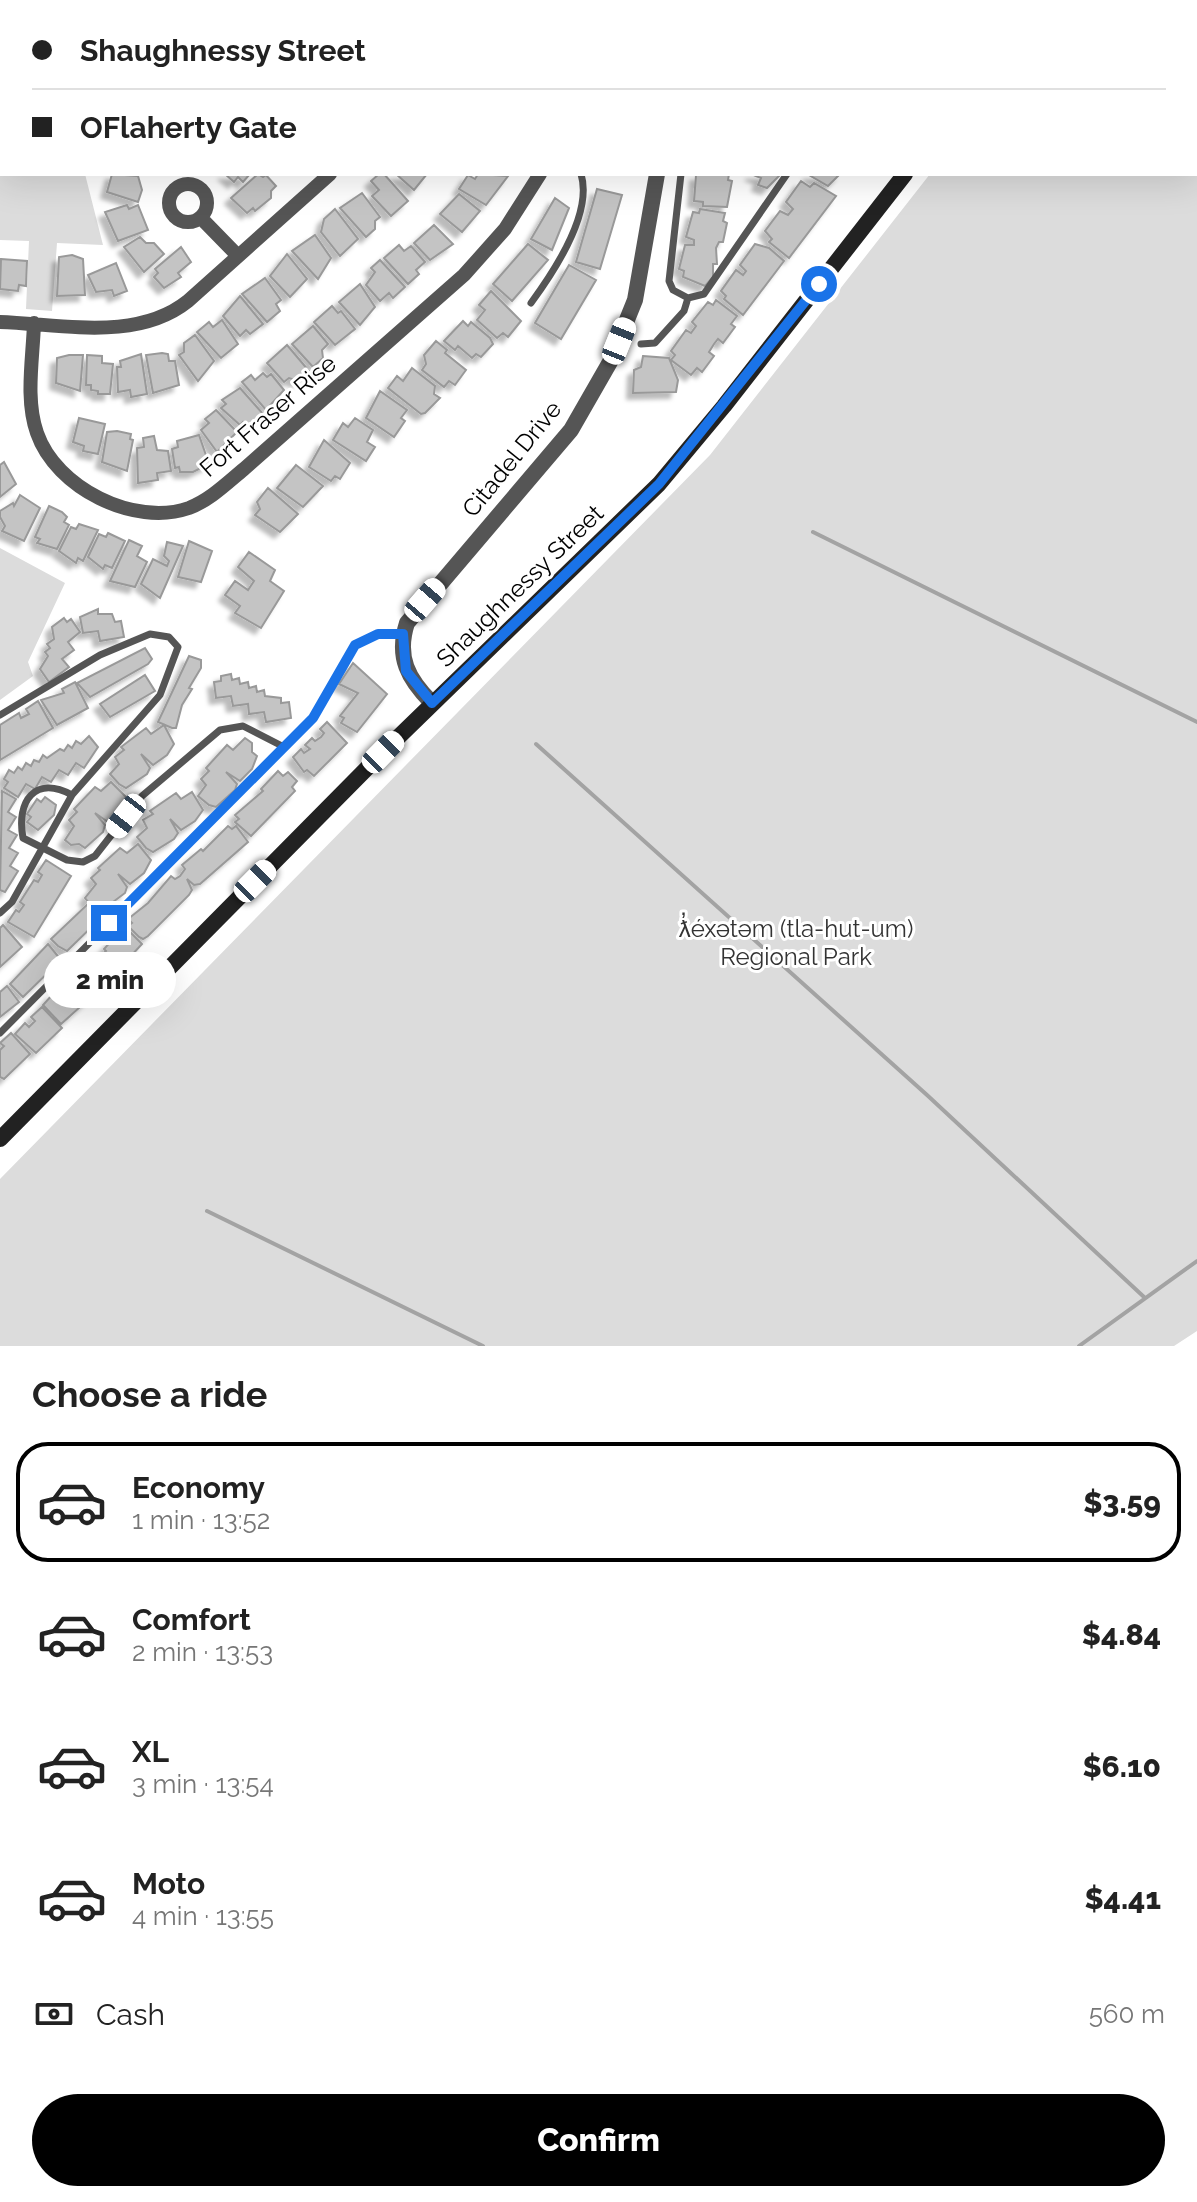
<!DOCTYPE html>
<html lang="en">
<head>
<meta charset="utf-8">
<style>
	:root { --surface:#fff; --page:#f2f2f2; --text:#222; --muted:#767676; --line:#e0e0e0; --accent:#000 }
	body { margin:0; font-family:Raleway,sans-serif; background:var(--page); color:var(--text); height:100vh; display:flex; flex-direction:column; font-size:30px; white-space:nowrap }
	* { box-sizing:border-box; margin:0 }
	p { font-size:26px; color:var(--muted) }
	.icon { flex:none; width:44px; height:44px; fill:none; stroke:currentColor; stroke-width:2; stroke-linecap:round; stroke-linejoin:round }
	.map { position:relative; height:1346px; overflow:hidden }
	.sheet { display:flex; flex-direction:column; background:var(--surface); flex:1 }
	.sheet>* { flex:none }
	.top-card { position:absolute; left:0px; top:0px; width:1198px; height:176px; box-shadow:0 8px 32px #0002; display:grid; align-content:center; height:176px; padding:0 32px; background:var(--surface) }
	.end { position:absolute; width:36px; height:36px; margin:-18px; border:10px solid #1a73e8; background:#fff; box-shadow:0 0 0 4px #fff }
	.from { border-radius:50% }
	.bubble { position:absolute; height:56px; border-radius:28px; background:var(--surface); box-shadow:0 8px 32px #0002; font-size:26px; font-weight:800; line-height:56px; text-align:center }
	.car { position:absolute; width:24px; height:48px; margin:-24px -12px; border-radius:10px; box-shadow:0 0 6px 2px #0007; background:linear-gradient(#fff 24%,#345 0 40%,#fff 0 76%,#345 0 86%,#fff 0) }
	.top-card b { display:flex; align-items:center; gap:28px; height:76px; font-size:30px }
	.top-card b+b { border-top:2px solid var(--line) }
	.top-card i { width:20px; height:20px; background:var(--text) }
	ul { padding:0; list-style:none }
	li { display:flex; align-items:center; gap:24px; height:120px; margin:0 16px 12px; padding:0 16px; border:4px solid transparent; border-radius:32px }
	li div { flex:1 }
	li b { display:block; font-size:30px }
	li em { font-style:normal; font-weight:800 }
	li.on { border-color:var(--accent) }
	li>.icon { width:72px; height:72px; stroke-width:1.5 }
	h2 { padding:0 32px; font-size:36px; line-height:96px }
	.pay { display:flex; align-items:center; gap:20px; height:88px; padding:0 32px; font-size:30px }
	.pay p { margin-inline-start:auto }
	.action { display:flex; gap:16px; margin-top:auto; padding:16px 32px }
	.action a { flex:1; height:92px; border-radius:48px; background:var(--accent); color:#fff; font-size:32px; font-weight:800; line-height:92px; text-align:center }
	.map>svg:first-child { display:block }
	.green { fill:#dcdcdc }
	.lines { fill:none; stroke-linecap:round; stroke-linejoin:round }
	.stream { stroke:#a3a3a3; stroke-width:4 }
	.building { fill:#c4c4c4; stroke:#999; stroke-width:2; filter:url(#shadow) }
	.service { stroke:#555; stroke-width:7 }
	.minor { stroke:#555; stroke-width:14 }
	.tertiary { stroke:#555; stroke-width:16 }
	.secondary { stroke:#222; stroke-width:16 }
	.route { stroke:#1a73e8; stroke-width:10 }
	.labels { text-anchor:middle; stroke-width:6; stroke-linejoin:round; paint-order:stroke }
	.street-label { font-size:24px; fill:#000; stroke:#fff }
	.park-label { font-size:24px; fill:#333; stroke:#fff }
</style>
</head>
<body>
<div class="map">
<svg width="1197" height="1346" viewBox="0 0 1197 1346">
	<defs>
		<filter id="shadow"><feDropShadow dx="-6" dy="6" stdDeviation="2" flood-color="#0004"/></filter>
	</defs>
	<rect width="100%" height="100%" fill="#fff"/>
	<path class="green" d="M1068,0H1197V1331L1174,1346H0V1179L710,455L930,174H1196V2Z
		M0,148L2,174H85L103,245L57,243L52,311L26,309L29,241L0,240Z
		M0,548L65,583L28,662L33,676L0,700Z"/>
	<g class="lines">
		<path class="stream" d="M813,532L1197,722
			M536,744L927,1095L1144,1297
			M207,1211L483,1346
			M1079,1346L1197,1261"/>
	</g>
	<path class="building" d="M112,174L138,176L142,190L138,202L107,192Z
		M225,174H250L243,182L238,177L234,182Z
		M258,174L263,177L266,175L276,186L271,191V198L255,211L253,208L247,213L231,198Z
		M379,174H384L408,201L391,216L372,196L379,190L371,181Z
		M396,174H427L414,190Z
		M478,174L508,176L486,205L459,189L468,175L475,179Z
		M729,174L728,180L732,181L727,207L703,206V202L694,201L696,175Z
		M751,174H781L767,188L758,185L761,178Z
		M840,174L828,186L809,175L810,174Z
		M801,181L810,187L814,183L836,196L789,258L769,242L772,239L765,231L780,211L788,215L793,209L786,202Z
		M597,189L622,195L600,269L576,262Z
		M362,193L380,217L375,221V229L366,237L340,208Z
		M459,194L480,211L462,232L440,214Z
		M555,198L569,208L552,250L531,239Z
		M127,205L129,209L138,205L148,230L118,241L105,212Z
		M335,209L358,239L340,256L321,232L324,219Z
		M700,209L725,213L723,221L727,223L723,242H719L716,248L717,264H713V277L705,286L683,277L684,271L679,269L685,245H694V240L686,237L693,212L699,213Z
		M434,225L453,244L430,260L414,243Z
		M315,235L331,258L318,279L292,251Z
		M140,237L146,243H154L164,254L144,272L124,247Z
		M528,244L548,260L512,301L493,284Z
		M755,244L769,248L784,261L743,315L724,299L726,296L721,291L736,270L743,275L746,271L740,265Z
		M399,245L404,251L411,246L425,262L416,270L419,274L408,284L384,258Z
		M181,247L191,262L178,273L181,277L164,288L154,277L158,273L155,269Z
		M287,254L307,279L290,297L270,276Z
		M72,255L83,259L85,295L57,296L59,257Z
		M1,259L27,261L26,286L19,285L18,291L0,289Z
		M380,260L405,287L393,298L389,293L380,301L366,285L375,272L371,268Z
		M116,263L127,291L114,296L112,290L96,292L88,275Z
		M569,265L596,280L561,339L535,323Z
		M265,278L281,300L276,304L280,311L267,322L242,294Z
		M360,284L375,307L360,325L339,302Z
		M491,291L521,321L508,337L503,333L497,338L477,320L485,310L479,305Z
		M240,296L263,324L250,334L246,330L240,336L223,316Z
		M716,300L737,316L731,324L735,327L723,343L718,339L714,344L709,352L714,356L702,372L697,368L691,375L671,360L675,355L671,351L686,330L691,333L696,326L692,322L708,302L713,305Z
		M332,306L338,313L341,311L355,329L335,345L314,322Z
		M222,320L238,344L221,358L197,332L209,322L213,327Z
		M463,321L468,326L471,322L490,338L493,344L481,357L476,354L472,358L458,346L455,350L444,341Z
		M313,326L328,344L322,350L323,358L313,367L292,344Z
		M195,335L214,361L198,381L179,355L184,352V343Z
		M436,341L447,350L445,353L466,370L455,385L449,381L444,387L422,370L426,364L424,355Z
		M287,345L309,371L298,381L289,378L284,382L267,363Z
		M162,353L168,354L169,361H175L179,385L153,393L146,355Z
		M141,354L147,394L131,397L130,390L118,392L117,367H121L120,361Z
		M69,355H83L80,391L56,383L57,358Z
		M87,355L102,356V363L113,364L110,394H98V391L91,390V385H86Z
		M643,356L669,358L678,380L676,392L633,393L634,370L641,367Z
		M412,368L435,386L434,394L440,398L425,413L421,414L388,388L397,376L403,381Z
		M263,373L267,377L271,374L284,390L266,410L242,382L251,375L255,380Z
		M240,388L264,415L247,426L243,422L240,425L221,408L226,404L222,400Z
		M380,391L407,410L401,418L405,421L394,437L366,418Z
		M216,410L237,432L217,452L201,430L209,423L205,419Z
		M79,418L105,424L98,454L83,451L84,446L73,442Z
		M355,418L373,430L367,442L375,447L366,461L333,440L343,423L348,427Z
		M117,431L131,434L130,439L133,440L127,471L102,462L107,432Z
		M199,435L209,464L193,472H180L179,467L175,468L172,449L178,447L177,441Z
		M154,436L157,450L168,451L171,471L157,473L158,480L138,483L137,448L144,447L143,438Z
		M324,440L350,463L340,479L335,476L331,481L309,467Z
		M4,462L16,484L0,497V465Z
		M296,465L323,486L303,507L277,488Z
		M268,488L298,514L280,532L255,515L260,509L257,502Z
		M20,495L40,508L24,541L2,531L5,526L0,517V511L13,503L14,506Z
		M49,506L62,512L67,517L64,522L69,525L57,549L37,543L40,539L35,537Z
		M79,524L98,530L83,561L78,558L76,563L59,551L71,527L76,529Z
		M108,533L125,541L112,568L105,565L103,569L88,557L99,534L106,537Z
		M129,540L142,546L137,556L147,562L135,587L110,581Z
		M189,541L212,551L201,582L178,577Z
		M167,542L183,546L160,598L141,584L153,559L167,566L169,561L164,556Z
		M249,552L275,570L270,581L284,591L261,628L235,613L240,606L225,595L235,581L248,590L254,581L238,567Z
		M98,609V614H112L115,622L121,621L124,637L100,641L98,631L83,633L80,617Z
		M64,618L67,622L71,619L80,632L68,642L74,650L62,659L69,667L49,682L40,669L48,656L45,652L50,648L47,644L54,639L52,627Z
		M145,648L152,659L148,664L90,697L77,683Z
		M189,656L201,660V668L189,688L192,689L182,705L176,728H172L158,722Z
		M353,663L387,694L357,732L341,723L344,718L340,716L358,693L339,684Z
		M231,674L232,680L239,678L240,684L248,682L249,688L256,686L257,692L264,690L265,696L281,698V703L289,702L291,718L266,722L264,712L249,714L248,704L233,706L231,696L216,698L214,682L221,681V676Z
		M145,675L155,691L110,717L100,704Z
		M75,682L88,708L57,725L41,700L64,693L62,689Z
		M38,701L53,728L0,760V725L19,713L21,718L29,714L26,709Z
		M327,722L347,743L314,776L307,770L304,772L293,757L301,749L304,753L310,749L305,745L312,738L315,741L321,737L324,733L320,729Z
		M164,725L174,744L167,755L153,765L141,754L150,768L147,774L126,788L119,784L110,774L119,764L115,757L124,750L121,747L146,728L151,734Z
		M89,736L98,747L84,768L76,763L68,775L59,770L51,782L42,777L35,789L26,784L18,797L4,788L8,782L4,779L9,770L14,773L18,767L22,770L26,763L31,766L34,760L39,762L43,755L47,758L60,749L64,751L68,745L72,748L76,741L81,744Z
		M245,738L252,743V752L257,756L252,769L240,781L226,772L237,784L235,790L216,807L209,805L198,796L206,785L201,779L209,771L206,768L227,745L233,750Z
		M278,771L283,776L288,772L297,781L292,787L295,791L251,836L235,822L239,819L235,815L263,791L261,789Z
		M111,782L126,797L120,810L108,822L95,813L105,825L103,832L85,848L79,844L71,845L65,840L74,826L69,820L77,812L74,809L95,787L101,791Z
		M2,791L16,799L8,812L16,817L8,830L17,835L9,848L18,853L10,866L18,871L5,892L0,890Z
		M192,792L203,810L195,821L181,830L170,819L178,833L174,839L153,852L146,848L137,837L147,828L143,820L153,814L150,811L176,793L181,799Z
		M45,797L56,805L54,815L38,830L27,822L31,817L27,814L37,799L41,802Z
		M228,826L232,829L236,826L248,842L200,884L194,885L187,879L192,890L189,895L148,936L143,939L139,937L128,926L132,923L128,919L148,903L171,876L175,879L180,876L185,869L182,865L201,849L203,851Z
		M138,844L151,860L144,873L130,884L118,874L127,887L125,893L105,908L99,903L97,909L103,916L67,951L58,946L51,939L89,903L85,898L96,884L91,878L100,870L98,868L120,848L127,853Z
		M46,860L71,876L34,937L8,922L16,910L19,912L24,905L20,902L34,880L38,882L42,875L38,872Z
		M3,925L22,947L0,967V928Z
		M121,930L124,934L128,930L142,944L95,995L85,987L82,990L89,999L61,1024L43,1005L53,994L57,998L63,992L59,989L69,978L77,985L83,979L79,975L106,951L104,949Z
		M48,944L61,960L23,997L10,984Z
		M7,986L19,1002L0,1017V992Z
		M42,1007L62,1028L36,1053L15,1034L25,1023L29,1027L35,1021L31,1017Z
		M11,1033L30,1054L4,1079L0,1077V1050L4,1046L0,1043Z"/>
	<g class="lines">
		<path class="service" d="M533,0V2
			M755,2L757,0
			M887,2L889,0
			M681,174L669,281L673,290L688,298L704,294L787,174
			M531,303C553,273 593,213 581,174
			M641,344L655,343L684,311L688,298
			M0,715L100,655L150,634L169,637L178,647L160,695L72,795L12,902L0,913
			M72,795C35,775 16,801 23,838L67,860L83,862L95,856L142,796L220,730L243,726L284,747
			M0,1033L313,718L355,645L378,634H403"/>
		<path class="minor" d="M25,0L26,2
			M264,0L265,2
			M383,0L385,2
			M235,2L236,0
			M169 203a19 19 0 1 1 38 0a19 19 0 1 1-38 0Z
			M201,218L238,256
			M0,322C62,324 137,342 188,301L330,174
			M34,323C33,358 25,399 37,433C56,488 134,527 189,508C210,500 227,483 244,469L464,275L505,229L540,174"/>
		<path class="tertiary" d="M629,0L630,2
			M432,703C408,679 396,657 407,623L571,430L610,362L635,300L657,174"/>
		<path class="secondary" d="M1039,2L1040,0
			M0,1139L383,752L659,484L724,406L905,174"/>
	</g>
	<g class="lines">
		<path class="route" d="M109,923L313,718L355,645L378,634H403L406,671L432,703L659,484L819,284"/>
	</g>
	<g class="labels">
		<g class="street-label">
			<text transform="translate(268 416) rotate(-41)" y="8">Fort Fraser Rise</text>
			<text transform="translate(512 459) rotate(-51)" y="8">Citadel Drive</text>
			<text transform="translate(520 586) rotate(-44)" y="8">Shaughnessy Street</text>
		</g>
		<g class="park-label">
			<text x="796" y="937">ƛ̓éxətəm (tla-hut-um)<tspan x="796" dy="28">Regional Park</tspan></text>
		</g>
	</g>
</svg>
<i class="end from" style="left:819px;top:284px"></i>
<i class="end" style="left:109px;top:923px"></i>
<div class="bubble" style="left:44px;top:952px;width:132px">2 min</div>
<i class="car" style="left:619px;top:341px;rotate:22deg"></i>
<i class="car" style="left:425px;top:600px;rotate:41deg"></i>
<i class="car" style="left:383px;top:752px;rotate:45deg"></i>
<i class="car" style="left:126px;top:816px;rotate:218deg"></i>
<i class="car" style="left:255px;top:881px;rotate:45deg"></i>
<div class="top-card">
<b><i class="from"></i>Shaughnessy Street</b>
<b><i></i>OFlaherty Gate</b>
</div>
</div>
<section class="sheet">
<h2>Choose a ride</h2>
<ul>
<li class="on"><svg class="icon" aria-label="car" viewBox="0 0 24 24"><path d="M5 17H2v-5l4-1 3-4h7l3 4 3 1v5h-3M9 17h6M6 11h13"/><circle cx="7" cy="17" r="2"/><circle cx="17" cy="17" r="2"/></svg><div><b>Economy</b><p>1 min · 13:52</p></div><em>$3.59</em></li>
<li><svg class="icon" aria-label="car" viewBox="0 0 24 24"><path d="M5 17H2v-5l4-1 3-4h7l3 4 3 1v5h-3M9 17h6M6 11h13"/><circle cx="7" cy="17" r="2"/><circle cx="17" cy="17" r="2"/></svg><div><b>Comfort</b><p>2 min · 13:53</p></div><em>$4.84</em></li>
<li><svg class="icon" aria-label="car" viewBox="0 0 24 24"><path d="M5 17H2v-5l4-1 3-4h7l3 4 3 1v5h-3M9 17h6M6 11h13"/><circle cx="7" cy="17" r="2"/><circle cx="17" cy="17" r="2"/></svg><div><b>XL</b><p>3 min · 13:54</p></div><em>$6.10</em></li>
<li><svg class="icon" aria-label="car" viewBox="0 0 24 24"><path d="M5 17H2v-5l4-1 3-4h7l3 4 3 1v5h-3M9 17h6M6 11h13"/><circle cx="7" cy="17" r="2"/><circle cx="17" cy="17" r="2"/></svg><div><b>Moto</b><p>4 min · 13:55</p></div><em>$4.41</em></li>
</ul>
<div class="pay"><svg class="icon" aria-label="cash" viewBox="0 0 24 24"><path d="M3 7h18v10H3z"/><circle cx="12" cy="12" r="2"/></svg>Cash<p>560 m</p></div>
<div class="action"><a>Confirm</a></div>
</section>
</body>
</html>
